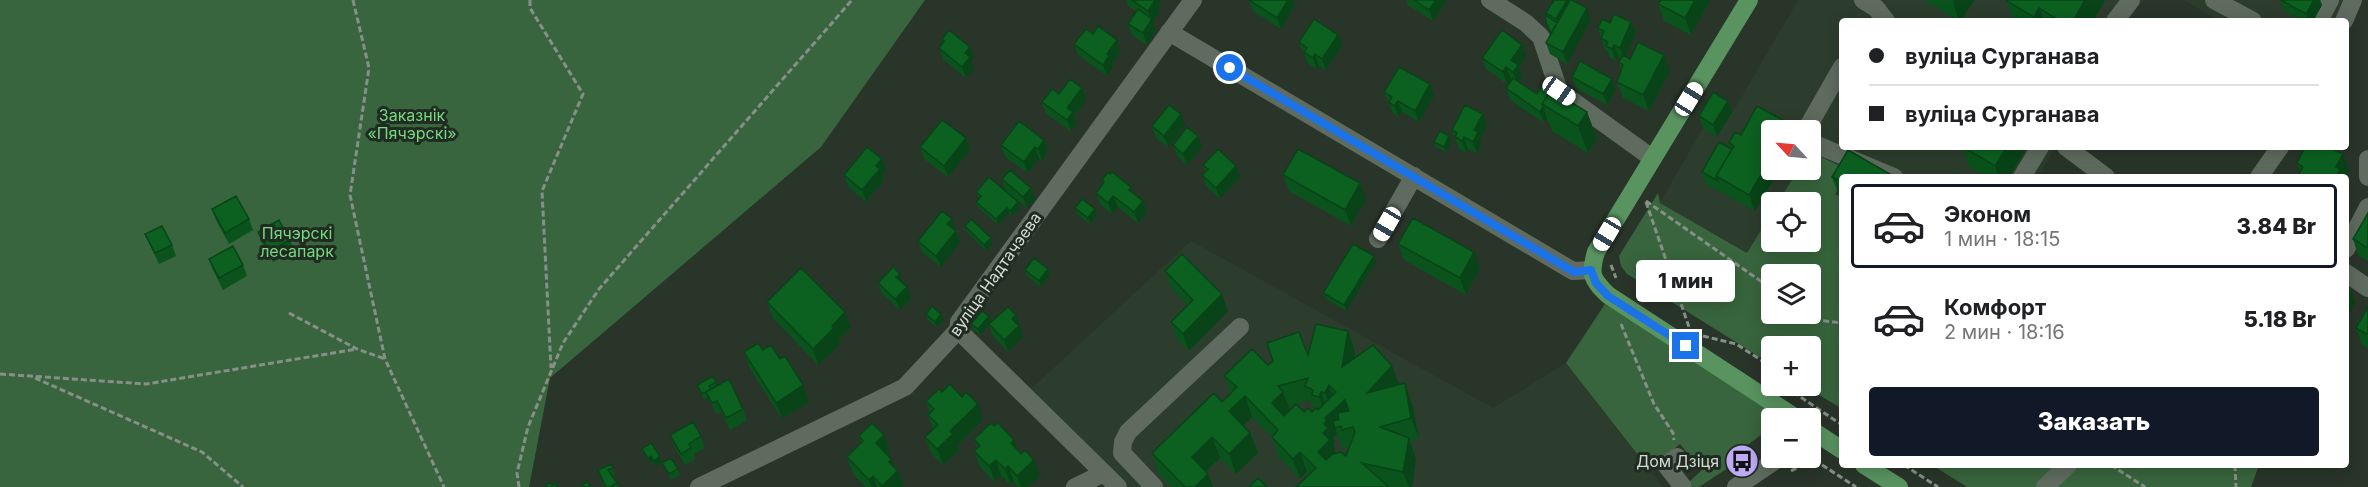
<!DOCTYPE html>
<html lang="ru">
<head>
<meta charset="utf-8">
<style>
	:root { --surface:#fff; --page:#f6f6f6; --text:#202124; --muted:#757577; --line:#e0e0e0; --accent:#111827 }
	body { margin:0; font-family:Inter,sans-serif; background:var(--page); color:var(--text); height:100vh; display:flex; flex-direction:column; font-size:22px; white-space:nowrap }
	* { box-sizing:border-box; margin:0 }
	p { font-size:20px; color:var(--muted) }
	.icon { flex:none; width:33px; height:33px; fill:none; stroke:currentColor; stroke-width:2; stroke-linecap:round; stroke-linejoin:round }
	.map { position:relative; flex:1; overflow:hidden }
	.sheet { position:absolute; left:1839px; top:174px; width:510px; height:294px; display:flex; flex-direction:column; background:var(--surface); border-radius:6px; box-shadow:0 3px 15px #0003 }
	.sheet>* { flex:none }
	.top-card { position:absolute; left:1839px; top:18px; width:510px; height:132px; border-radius:6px; box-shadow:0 3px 15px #0003; display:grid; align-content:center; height:132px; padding:0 30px; background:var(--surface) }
	.needle { width:39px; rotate:296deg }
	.fabs { position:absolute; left:1761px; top:120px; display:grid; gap:12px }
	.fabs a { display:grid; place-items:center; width:60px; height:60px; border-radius:6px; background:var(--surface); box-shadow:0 3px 15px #0003; font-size:30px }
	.end { position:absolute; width:27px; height:27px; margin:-14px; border:8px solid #1a73e8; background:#fff; box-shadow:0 0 0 3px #fff }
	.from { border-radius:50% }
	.bubble { position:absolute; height:42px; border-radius:6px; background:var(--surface); box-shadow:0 3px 15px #0003; font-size:20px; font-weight:800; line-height:42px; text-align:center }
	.car { position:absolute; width:18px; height:36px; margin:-18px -9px; border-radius:8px; box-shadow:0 0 4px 2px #0007; background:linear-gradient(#fff 24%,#345 0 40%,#fff 0 76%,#345 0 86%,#fff 0) }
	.top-card b { display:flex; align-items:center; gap:21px; height:57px; font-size:22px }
	.top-card b+b { border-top:2px solid var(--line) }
	.top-card i { width:15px; height:15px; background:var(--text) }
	ul { padding:10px 0 0; list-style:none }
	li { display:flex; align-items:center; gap:18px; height:84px; margin:0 12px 9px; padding:0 18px; border:3px solid transparent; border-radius:6px }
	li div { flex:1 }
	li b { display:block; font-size:22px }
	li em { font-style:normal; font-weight:800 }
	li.on { border-color:var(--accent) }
	li>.icon { width:54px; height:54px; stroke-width:1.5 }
	.action { display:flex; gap:12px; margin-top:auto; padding:12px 30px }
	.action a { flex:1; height:69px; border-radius:6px; background:var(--accent); color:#fff; font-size:24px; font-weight:800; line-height:69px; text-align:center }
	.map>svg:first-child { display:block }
	.built { fill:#2c3d2d; fill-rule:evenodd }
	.green { fill:#38653d; fill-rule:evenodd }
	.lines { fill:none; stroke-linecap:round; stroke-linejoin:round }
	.path { stroke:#879087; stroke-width:3; stroke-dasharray:6 3; stroke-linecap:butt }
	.minor { stroke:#5f6b5f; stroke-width:18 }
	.major { stroke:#599460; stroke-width:18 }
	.wall { fill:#0a531c; fill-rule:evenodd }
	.shaded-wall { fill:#084417 }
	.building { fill:#0c6121; stroke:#084417; stroke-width:1.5; fill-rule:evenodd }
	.route { stroke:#1a73e8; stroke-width:8 }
	.labels { text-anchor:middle; stroke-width:6; stroke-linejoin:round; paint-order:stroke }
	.park-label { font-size:16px; fill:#77da82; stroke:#202b21 }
	.street-label { font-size:16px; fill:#d4dbd4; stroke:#202b21 }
	.poi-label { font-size:16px; fill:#d4dbd4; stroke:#202b21; text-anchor:end }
</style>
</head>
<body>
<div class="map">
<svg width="2368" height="487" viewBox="0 0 2368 487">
	<rect width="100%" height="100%" fill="#2a352a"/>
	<path class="built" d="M1798,0H2144L2127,21H1842V147H2055L2039,177H1842V209L1792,179L1778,202H1772L1771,214L1748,253L1660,203L1717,103L1733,112ZM1772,130H1810V170H1772Z
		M2184,0H2361L2346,21H2220Z
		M1191,241L1493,408L1566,363L1663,487H1130L1031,389Z"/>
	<path class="green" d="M0,0H925L821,147L550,378L529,487H0Z
		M1811,152L1848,170L1835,194L1842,198V409L1805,386H1810V346H1772L1771,364L1627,274L1621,266L1619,256L1658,193L1660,203L1747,253L1771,214L1772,242H1810V202H1778L1798,170H1810ZM1772,274H1810V314H1772Z
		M1605,304L1782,411L1775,418H1772L1771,423L1761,435L1735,454L1736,460L1734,464L1699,487H1693L1689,482L1701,471L1680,444L1649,469L1566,363Z
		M1932,465H2259L2251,487H1967Z"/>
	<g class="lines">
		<path class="path" d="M353,0L369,68L350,195L385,359L444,487
			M530,0V8L583,94L542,191L551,368
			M1646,201L1772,289
			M1646,202L1689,327
			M1611,265L1616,278
			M289,313L357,349L385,359
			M1807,314L1816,320L1842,323
			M1621,324L1654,404L1673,433L1674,440
			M1703,336L1736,344L1772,367
			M0,374L146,384L357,349
			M35,378L202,452L243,487
			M1787,386L1799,396L1842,425
			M1904,465L1938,487
			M2111,465L2145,487
			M2235,465L2236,487
			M1791,471L1813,459L1856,487
			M519,487L517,473L528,427L563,343L599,289L852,0"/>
		<path class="minor" d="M1490,0L1526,23L1541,37L1559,91L1652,158
			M1863,0L1876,8L1886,21
			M2214,0L2253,21
			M2115,21L2131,0
			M2319,21L2330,0
			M2344,21L2353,0
			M1169,32L1573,271L1591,270
			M1806,130L1842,67
			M1810,142L1894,177
			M2066,147L2106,177
			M2368,159V177
			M2022,177L2040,147
			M2259,177L2280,147
			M1378,239L1414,176
			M2346,249L2368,207
			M2346,273L2368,288
			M958,330L1118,487
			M1677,457L1666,465L1683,487
			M699,487L905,387L958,330L959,322L1193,0
			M1075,487L1104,473
			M1154,487L1122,453L1123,442L1128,432L1240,327
			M1736,487L1779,458
			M2045,487L2068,465"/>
		<path class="major" d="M1749,0L1596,252C1589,275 1592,279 1608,295L1796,418
			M1810,429L1842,450
			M1864,465L1899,487"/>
	</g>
	<path class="wall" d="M1126,0H1162L1158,6L1160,11L1153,21L1156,30L1147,45L1132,35L1128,24L1136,11L1128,6Z
		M1249,0H1293L1295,5L1281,29L1253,11Z
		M1406,0H1445L1446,2L1433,21L1408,5Z
		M1568,0V2L1591,20L1567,64L1550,54L1546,43L1551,34L1546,22L1547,17L1546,13Z
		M1924,0H1974L1961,21H1958Z
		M2008,0H2105L2093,21H2014L2007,1Z
		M2280,0H2320L2322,5L2313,21H2302L2284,10Z
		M1709,2L1691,35L1664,21L1658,4Z
		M1598,28L1636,33L1625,56L1630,59L1670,71L1649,111L1623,98L1617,82L1621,70L1619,62L1621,58L1618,56L1616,60L1610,58L1607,51L1605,50Z
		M1093,34L1121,51L1112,64L1113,67L1107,76L1078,55L1074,44Z
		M1338,35L1342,46L1326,70L1319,66L1317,69L1308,64L1299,42Z
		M942,39L970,47L974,58L971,62L974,69L966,78L943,59L939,48L943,43Z
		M1526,56L1519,67L1522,76L1518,82L1537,94L1556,92L1587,112L1597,139L1588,153L1552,131L1547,118L1544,123L1510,100L1506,88L1512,80L1511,78L1507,84L1486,69L1482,58Z
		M1572,77L1616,90L1607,105L1576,88Z
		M1430,84L1434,96L1419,122L1402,112L1399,117L1393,113L1384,92Z
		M1059,94L1086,100L1074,116L1077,123L1071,131L1046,114L1042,102Z
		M1728,101L1732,112L1717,137L1703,128L1699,116Z
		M1019,121L1048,151L1042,160L1039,158L1028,173L1005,157L1001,145Z
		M1790,124L1792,130H1772L1755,211L1706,184L1702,172L1730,148L1729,143L1741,135Z
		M1185,125L1168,147L1156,138L1152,126Z
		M1487,125L1480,139L1482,143L1477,153L1468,149L1466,152L1459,149L1452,130Z
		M966,138L970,150L948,177L924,159L920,147Z
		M1434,142H1452L1446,152L1436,147Z
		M1173,145L1202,147L1187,165L1177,156Z
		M1959,147H2027L2009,177H1986L1969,167L1963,150Z
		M882,159L886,170L882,175L884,180L866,202L848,186L844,175Z
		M2297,163L2349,170L2345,177H2300L2299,174L2300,172Z
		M1203,165L1236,166L1240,177L1220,199L1206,186L1202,175L1205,172Z
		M1283,175L1366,200L1351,226L1289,191Z
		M1832,177H1842V195L1838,193Z
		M1002,179L1035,199L1027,208L1006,191Z
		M1102,180L1133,193L1143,201L1147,212L1138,223L1118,207L1112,214L1100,204L1096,193L1103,184Z
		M976,192L1020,208L1012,216L1009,213L998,225L978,207L976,202L979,199Z
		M1075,208L1097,215L1090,224L1077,214Z
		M212,209L249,219L253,230L229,244L216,220Z
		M2368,213V261L2358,255L2353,239Z
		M965,226L993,244L986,251L967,232Z
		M956,230L960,242L941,267L922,252L918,241Z
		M258,232L290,240L294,251L273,262L262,243Z
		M145,234L172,245L176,256L159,264L150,245Z
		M1398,244L1480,268L1466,295L1404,260Z
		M209,259L243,265L247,276L223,290L213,270Z
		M1376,262L1346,311L1326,299L1323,293Z
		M1048,269L1050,275L1041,287L1027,276L1025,270Z
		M1165,271L1228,311L1189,351L1177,339L1171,322L1188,305L1171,288Z
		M900,274L903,284L907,287L911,299L900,310L882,294L878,283Z
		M767,302L851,328L838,341L840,344L818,365L773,318Z
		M2368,307V348L2362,345L2356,328Z
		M926,314L944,320L937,327L928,320Z
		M989,316L991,322L980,335L973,329L971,324Z
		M989,324L1020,326L1019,327L1023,337L1008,351L993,336Z
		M1348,331L1355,352L1354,358L1399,385L1405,383L1412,404L1419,438L1410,441L1416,459L1412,487H1296L1309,474L1307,472L1300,479L1279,457L1272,437L1252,417L1243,425L1250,433L1258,453L1236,474L1220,458L1206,471L1208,474L1213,487H1172L1159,474L1152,453L1222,402L1231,393L1224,376L1308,355ZM1310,400L1312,406L1316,408L1312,412L1290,410L1288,406ZM1337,434L1343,449L1348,447V448L1346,456L1335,453L1334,450L1335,449L1333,443L1335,441L1333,438Z
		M763,350L780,359L809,402L782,419L750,369L744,352Z
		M713,376L717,385L743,409L747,420L730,430L721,412L716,414L708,397L704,400L697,385Z
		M942,392L983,420L957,446L959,450L943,465L931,453L925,437L933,429L928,415L930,413L926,401Z
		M670,435L701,436L705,448L694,454L695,459L685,465L674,446Z
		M859,436L890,451L887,454L891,459L894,467L898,471L904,487H866L853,474L847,457L861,444Z
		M974,439L1018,451L1040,476L1028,487H1018L1014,482L1011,485L1001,476L995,482L980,467L974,451L977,448Z
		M642,449L660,456L662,462L656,467L653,462L650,463L645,455Z
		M662,463L678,469L680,475L671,480Z
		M611,464L615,474L612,475L619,487H605L598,470Z"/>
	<path class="shaded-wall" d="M1153,0H1162L1158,6L1160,11L1153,21L1156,30L1147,45L1143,33L1151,20L1148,11Z
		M1288,0H1293L1295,5L1281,29L1277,18Z
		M1436,0H1445L1446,2L1433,21L1429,10Z
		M1568,0L1569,5L1558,25L1556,19Z
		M1695,0H1709V2L1691,35L1685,18Z
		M1954,0H1974L1961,21H1959L1953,2Z
		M2085,0H2105L2093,21H2073Z
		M2314,0H2320L2322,5L2313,21H2309L2306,14Z
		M1587,8L1591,20L1567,64L1563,52Z
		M2039,8L2044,21H2035L2034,17Z
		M1631,22L1636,33L1624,59L1620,48Z
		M1338,35L1342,46L1326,70L1322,59Z
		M1117,40L1121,51L1112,64L1113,67L1107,76L1103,65L1107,54Z
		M1522,45L1526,56L1519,67L1522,76L1517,83L1513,72L1511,60Z
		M1614,45L1618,56L1616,60L1612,49Z
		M970,47L974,58L971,62L974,69L966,78L962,67L965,53Z
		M1315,54L1319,66L1317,69L1313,58Z
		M1664,55L1670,71L1649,111L1643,95Z
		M1506,67L1511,78L1507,84L1503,72Z
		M1612,79L1616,90L1607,105L1603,94Z
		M1430,84L1434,96L1419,122L1415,111Z
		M1082,88L1086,100L1074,116L1077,123L1071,131L1067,120V108Z
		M1398,101L1402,112L1399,117L1394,106Z
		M1728,101L1732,112L1717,137L1713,125Z
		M1543,107L1547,118L1544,123L1540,112Z
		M1587,112L1597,139L1588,153L1578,126Z
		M1181,114L1185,125L1168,147L1164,136Z
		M1483,114L1487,125L1480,139L1482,143L1477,153L1473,142L1474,130Z
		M1790,124L1792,130H1786Z
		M1198,136L1202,147L1187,165L1183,154Z
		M1449,136L1452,142L1446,152L1444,147Z
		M1464,137L1468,149L1466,152L1462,141Z
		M966,138L970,150L948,177L944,166Z
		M1044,140L1048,151L1042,160L1038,149Z
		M1035,147L1039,158L1028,173L1024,162Z
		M2007,147H2027L2009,177H1999L1995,166Z
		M2343,154L2349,170L2345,177H2336V167Z
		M1772,156V170H1779L1755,211L1749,195Z
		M882,159L886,170L882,175L884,180L866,202L862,190L876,166Z
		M1236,166L1240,177L1220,199L1216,188Z
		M1360,183L1366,200L1351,226L1345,210Z
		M1031,188L1035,199L1027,208L1023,197Z
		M1113,196L1118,207L1112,214L1108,203Z
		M1143,201L1147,212L1138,223L1134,212Z
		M1018,202L1020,208L1012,216L1010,211Z
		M1007,208L1009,213L998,225L996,219Z
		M1095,209L1097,215L1090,224L1088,218Z
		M952,219L956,230L952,236L947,224Z
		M956,231L960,242L941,267L936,256Z
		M991,238L993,244L986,251L984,245Z
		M1474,252L1480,268L1466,295L1460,278Z
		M1374,256L1376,262L1346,311L1344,305Z
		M1048,269L1050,275L1041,287L1039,281Z
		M900,274L904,285L896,277Z
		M907,287L911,299L900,310L895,299Z
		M2351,291L2355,303L2346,318V300Z
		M1222,294L1228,311L1189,351L1183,334Z
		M845,312L851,328L838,341L840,344L818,365L813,349L832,326Z
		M941,314L944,320L937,327L935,322Z
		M1016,315L1023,337L1008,351L1004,340L1012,319Z
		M989,316L991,322L980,335L978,329Z
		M1348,331L1355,352L1350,387L1342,367Z
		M1392,366L1400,386L1367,393Z
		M1405,383L1412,404L1419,438L1411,418Z
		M803,385L809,402L782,419L776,403Z
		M1329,385L1336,406L1345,400L1352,421L1335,428L1337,434L1333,438L1335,441L1333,443L1335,449L1334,450L1338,460L1325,472L1318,452L1323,433L1325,418L1326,417L1319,397L1321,392L1328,412H1332L1325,393Z
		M1283,392L1291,412L1279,424L1272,403Z
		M1245,396L1252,417L1237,432L1229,411Z
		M978,404L983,420L957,446L959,450L943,465L937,449L950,431Z
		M1250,433L1258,453L1236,474L1229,454Z
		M884,435L890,451L881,459L876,443Z
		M1212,437L1220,458L1199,478L1192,457Z
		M1409,438L1416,459L1412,487H1409L1403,472Z
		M1014,440L1020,456L1011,443Z
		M1300,452L1307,472L1300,479L1293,459Z
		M651,456L653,462L650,463L648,458Z
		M660,456L662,462L656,467L654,461Z
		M891,459L896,472L898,471L904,487H883L889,462Z
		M996,460L1001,476L995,482L989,466Z
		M1034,460L1040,476L1028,487H1021L1017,476Z
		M1008,466L1014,482L1011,485L1005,469Z
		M1208,474L1213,487H1195Z
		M873,476L877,487H872L869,480Z"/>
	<path class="building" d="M1132,0H1155L1148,11Z
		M1249,0H1288L1277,18Z
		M1414,0H1436L1429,10Z
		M1554,0H1567L1556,19L1546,13Z
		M1570,0H1572L1587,8L1563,52L1546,43Z
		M1661,0H1695L1685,18L1658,4Z
		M2008,0H2085L2073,21H2060L2039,8L2034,17L2007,1Z
		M2281,0H2314L2306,14Z
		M1138,9L1152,19L1143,33L1128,24Z
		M1614,14L1631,22L1620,48L1614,45L1612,49L1606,46L1608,42L1601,38L1604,31L1598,28L1602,19L1610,23Z
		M1545,15L1557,23L1551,33L1546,22Z
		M1314,19L1338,35L1322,59L1315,54L1313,58L1304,52L1307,48L1299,42Z
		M1098,26L1117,40L1107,54L1109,56L1103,65L1074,44L1086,29L1093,34Z
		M949,30L970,47L965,53L970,57L962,67L939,48L944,41L942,39Z
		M1502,30L1522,45L1511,60L1518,65L1513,72L1506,67L1503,72L1482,58Z
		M1638,42L1664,55L1643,95L1617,82L1623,65L1619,62L1623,55L1630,59Z
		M1580,61L1612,79L1603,94L1572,77Z
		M1399,67L1430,84L1415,111L1398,101L1394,106L1389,102L1392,97L1384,92Z
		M1513,78L1537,94L1544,83L1555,90L1554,91L1551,90L1542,104L1543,107L1540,112L1506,88Z
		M1070,79L1082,88L1067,108L1073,112L1067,120L1042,102L1052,89L1059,94Z
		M1551,90L1587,112L1578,126L1542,104Z
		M1713,92L1728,101L1713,125L1699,116Z
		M1169,105L1181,114L1164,136L1152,126Z
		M1465,105L1483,114L1474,130L1478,132L1473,142L1464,137L1462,141L1455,137L1457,133L1452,130Z
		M1757,106L1790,124L1786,130H1772V156L1749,195L1716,176L1734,146L1729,143L1735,132L1741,135Z
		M942,120L966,138L944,166L920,147Z
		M1019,121L1044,140L1038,149L1035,147L1024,162L1001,145Z
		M1187,127L1198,136L1183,154L1173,145Z
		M1440,131L1449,136L1444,147L1434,142Z
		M1719,142L1732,149L1716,176L1718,181L1702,172Z
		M867,147L882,159L876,166L880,169L862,190L844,175Z
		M1963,147H2007L1995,166Z
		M2305,147H2329L2343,154L2336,167L2340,169L2336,177H2305L2299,174L2303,167L2297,163Z
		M1218,149L1236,166L1216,188L1202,175L1208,169L1203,165Z
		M1298,149L1360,183L1345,210L1283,175Z
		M1848,150L1895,177H1842V182L1832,177Z
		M1010,170L1031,188L1023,197L1002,179Z
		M1108,172L1110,174L1112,172L1131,187L1129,190L1143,201L1134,212L1113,196L1108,203L1096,193L1104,182L1102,180Z
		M989,177L1018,202L1010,211L1007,208L996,219L976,202L981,196L976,192Z
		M236,196L249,219L225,233L212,209Z
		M1082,199L1095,209L1088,218L1075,208Z
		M942,211L952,219L947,224L956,231L936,256L918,241Z
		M2368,213V248L2353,239Z
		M1413,218L1474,252L1460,278L1398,244Z
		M971,219L991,238L984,245L965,226Z
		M279,220L290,240L269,251L258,232Z
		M162,226L172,245L155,253L145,234Z
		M1353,244L1374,256L1344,305L1323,293Z
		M233,246L243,265L219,278L209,259Z
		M1182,254L1222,294L1183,334L1171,322L1193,300L1165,271Z
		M1034,258L1048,269L1039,281L1025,270Z
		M893,267L900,274L896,277L907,287L895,299L878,283Z
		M801,268L845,312L832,326L834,328L813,349L767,302Z
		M2346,289L2351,291L2346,300Z
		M932,306L941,314L935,322L926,314Z
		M1008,307L1016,315L1012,319L1019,326L1004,340L989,324Z
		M2368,307V335L2356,328Z
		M982,311L989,316L978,329L971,324Z
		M1316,324L1348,331L1342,367L1373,345L1392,366L1367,393L1405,383L1411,418L1380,427L1409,438L1403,472L1362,463L1389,487H1296L1316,468L1300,452L1293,459L1272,437L1278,430L1245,396L1229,411L1250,433L1229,454L1212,437L1192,457L1208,474L1195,487H1185L1152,453L1214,393L1222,402L1237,387L1224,376L1252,349L1268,365L1273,361L1267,343L1299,332L1308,355ZM1308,378L1305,386L1313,390L1312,395L1319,397L1321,392L1325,393L1329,385L1336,392L1318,410L1316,408L1312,412L1308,408L1304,412L1296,404L1284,416L1272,403L1283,392L1278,386ZM1345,400L1349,411L1338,413L1339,420L1333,421L1335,428L1341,426L1342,430L1353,427L1355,432L1346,456L1341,452L1333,454L1326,460L1318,452L1330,440L1323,433L1328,428L1324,424L1327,420L1325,418Z
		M758,343L763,350L771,345L780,359L785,356L803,385L776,403L744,352Z
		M713,376L716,382L709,386L711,389L702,394L697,385Z
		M729,379L743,409L726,418L717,401L712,403L706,392Z
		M950,384L962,397L966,392L978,404L950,431L953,434L937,449L925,437L938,425L928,415L934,409L926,401L939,389L942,392Z
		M693,422L701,436L689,444L691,448L681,454L670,435Z
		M872,423L884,435L876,443L891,459L889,462L898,471L882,486L873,476L869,480L847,457L863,441L859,436Z
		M991,423L994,426L998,423L1014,440L1011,443L1021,454L1025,450L1034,460L1017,476L1008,466L1005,469L996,460L989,466L974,451L980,446L974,439Z
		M651,443L660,456L654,461L651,456L648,458L642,449Z
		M671,458L678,469L669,474L662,463Z
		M611,464L613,468L608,470L617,483L610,487H606L598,470Z
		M1258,478L1267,487H1249Z
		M588,482L590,487H584L582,485Z
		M550,483L552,485L556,484L558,487H546V485Z"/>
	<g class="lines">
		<path class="route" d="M1230,68L1574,272L1591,270L1596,283L1608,296L1686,346"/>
	</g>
	<defs>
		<symbol id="bus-disc" viewBox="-11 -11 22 22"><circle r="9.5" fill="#bea9f5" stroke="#202b21"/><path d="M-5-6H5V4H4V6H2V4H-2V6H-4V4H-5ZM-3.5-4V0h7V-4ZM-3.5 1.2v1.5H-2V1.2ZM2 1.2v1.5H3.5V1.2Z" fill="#111"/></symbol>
	</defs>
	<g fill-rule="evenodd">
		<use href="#bus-disc" x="1723" y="442" width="38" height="38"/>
	</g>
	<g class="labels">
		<g class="park-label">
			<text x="412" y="121">Заказнік<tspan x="412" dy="18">«Пячэрскі»</tspan></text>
			<text x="297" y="239">Пячэрскі<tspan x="297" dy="18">лесапарк</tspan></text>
		</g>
		<g class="street-label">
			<text transform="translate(995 274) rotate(-55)" y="6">вуліца Надтачэева</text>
		</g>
		<g class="poi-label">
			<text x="1719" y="467">Дом Дзіця</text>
		</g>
	</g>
</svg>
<div class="fabs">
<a><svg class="needle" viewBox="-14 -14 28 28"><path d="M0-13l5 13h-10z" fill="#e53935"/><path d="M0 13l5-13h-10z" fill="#757577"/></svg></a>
<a><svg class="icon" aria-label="locate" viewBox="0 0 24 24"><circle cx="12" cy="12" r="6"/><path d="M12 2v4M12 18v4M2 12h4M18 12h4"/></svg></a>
<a><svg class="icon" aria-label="layers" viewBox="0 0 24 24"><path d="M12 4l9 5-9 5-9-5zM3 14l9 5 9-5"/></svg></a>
<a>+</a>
<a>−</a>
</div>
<i class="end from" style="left:1230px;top:68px"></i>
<i class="end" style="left:1686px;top:346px"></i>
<div class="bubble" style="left:1636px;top:260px;width:99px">1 мин</div>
<i class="car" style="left:1559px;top:91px;rotate:125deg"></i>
<i class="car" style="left:1689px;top:99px;rotate:32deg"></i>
<i class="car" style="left:1387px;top:224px;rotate:210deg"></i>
<i class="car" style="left:1607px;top:234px;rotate:211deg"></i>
<div class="top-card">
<b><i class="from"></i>вуліца Сурганава</b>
<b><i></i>вуліца Сурганава</b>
</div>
<section class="sheet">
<ul>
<li class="on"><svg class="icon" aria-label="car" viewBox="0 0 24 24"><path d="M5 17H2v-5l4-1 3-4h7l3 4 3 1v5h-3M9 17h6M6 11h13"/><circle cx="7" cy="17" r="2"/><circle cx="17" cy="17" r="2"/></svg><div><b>Эконом</b><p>1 мин · 18:15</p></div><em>3.84 Br</em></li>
<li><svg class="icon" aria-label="car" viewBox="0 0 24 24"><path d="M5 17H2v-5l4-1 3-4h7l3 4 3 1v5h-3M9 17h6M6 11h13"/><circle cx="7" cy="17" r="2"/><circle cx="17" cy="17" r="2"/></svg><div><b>Комфорт</b><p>2 мин · 18:16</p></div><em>5.18 Br</em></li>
</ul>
<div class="action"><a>Заказать</a></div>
</section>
</div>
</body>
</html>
